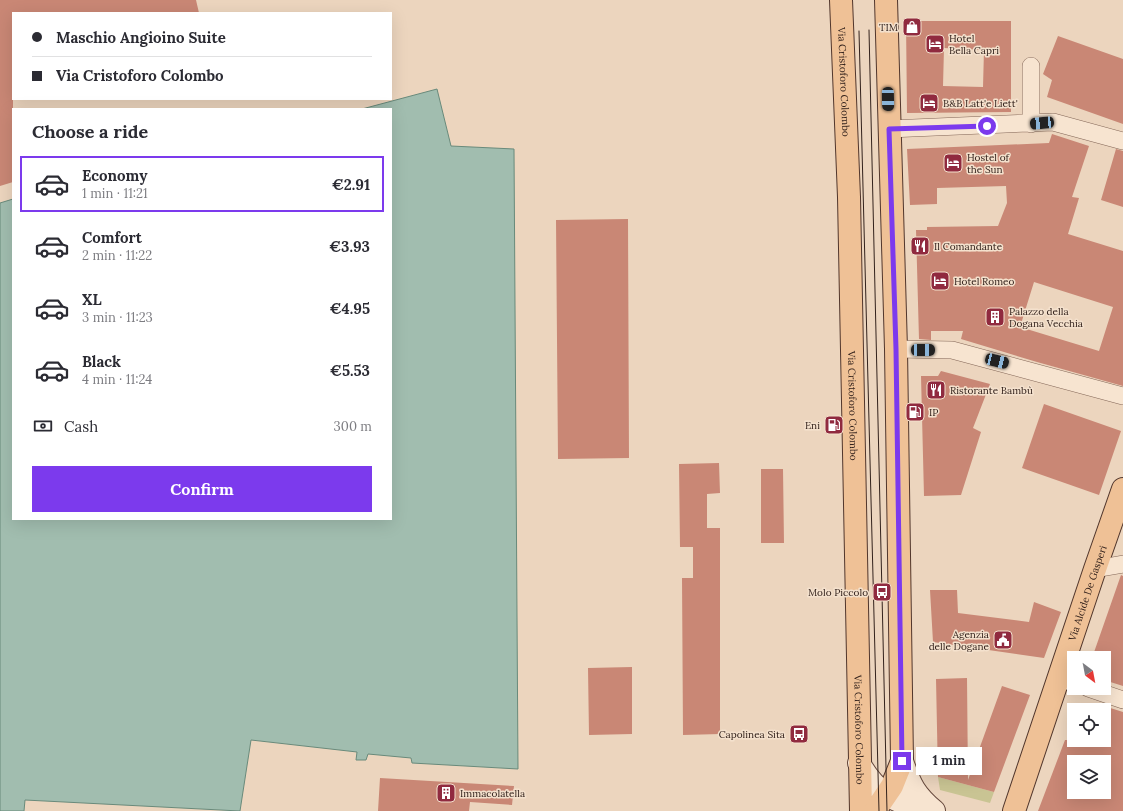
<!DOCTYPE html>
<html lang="en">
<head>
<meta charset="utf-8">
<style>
	:root { --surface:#fff; --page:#f2f2f3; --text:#2b2b33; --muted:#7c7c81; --line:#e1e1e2; --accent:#7c3aed }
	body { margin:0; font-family:Lora,serif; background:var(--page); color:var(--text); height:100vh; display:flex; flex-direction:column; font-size:15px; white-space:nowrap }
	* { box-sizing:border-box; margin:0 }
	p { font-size:13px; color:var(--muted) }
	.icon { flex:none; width:22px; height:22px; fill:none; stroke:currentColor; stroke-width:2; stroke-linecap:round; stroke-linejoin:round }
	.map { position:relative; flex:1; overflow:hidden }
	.details { position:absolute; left:12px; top:108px; width:380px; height:412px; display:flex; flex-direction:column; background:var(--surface); border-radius:0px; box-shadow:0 4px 16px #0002 }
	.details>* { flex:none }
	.hud { position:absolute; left:12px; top:12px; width:380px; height:88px; border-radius:0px; box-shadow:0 4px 16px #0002; display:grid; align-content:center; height:88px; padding:0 20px; background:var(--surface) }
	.needle { width:26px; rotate:148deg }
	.fabs { position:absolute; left:1067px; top:651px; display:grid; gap:8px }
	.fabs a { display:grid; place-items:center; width:44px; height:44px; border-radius:0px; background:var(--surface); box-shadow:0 4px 16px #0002; font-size:20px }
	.end { position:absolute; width:18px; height:18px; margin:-9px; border:5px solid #7c3aed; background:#fff; box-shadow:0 0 0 2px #fff }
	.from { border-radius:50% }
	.bubble { position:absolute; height:28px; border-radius:0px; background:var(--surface); box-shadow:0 4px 16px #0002; font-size:13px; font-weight:800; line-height:28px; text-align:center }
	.car { position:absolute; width:12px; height:24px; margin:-12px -6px; border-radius:5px; box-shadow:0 0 3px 1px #0007; background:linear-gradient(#222 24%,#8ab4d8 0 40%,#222 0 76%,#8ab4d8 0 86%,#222 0) }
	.hud b { display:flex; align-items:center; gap:14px; height:38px; font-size:15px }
	.hud b+b { border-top:1px solid var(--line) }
	.hud i { width:10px; height:10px; background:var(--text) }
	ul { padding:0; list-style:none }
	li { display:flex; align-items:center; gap:12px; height:56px; margin:0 8px 6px; padding:0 12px; border:2px solid transparent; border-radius:0px }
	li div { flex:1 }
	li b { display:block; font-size:15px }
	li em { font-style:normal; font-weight:800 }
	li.active { border-color:var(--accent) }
	li>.icon { width:36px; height:36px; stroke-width:1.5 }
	h2 { padding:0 20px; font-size:18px; line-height:48px }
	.pay { display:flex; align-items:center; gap:10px; height:44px; padding:0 20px; font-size:15px }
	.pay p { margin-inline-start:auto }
	.cta { display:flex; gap:8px; margin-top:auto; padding:8px 20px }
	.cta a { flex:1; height:46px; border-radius:0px; background:var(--accent); color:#fff; font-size:16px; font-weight:800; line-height:46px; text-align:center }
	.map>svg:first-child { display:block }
	.green { fill:#c9c493 }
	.water { fill:#a1bdaf; stroke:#698a7b }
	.building { fill:#c98775; fill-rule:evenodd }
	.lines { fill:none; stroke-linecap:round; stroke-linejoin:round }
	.street-casing { stroke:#836657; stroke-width:18 }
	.secondary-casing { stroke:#65473b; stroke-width:24 }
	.primary-casing { stroke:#51362c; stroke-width:24 }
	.street { stroke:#f7e4d0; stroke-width:17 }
	.secondary { stroke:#f7e4d0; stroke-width:22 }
	.primary { stroke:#efc196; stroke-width:22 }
	.tram { stroke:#33221c; stroke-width:1 }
	.route { stroke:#7c3aed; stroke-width:5 }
	.labels { text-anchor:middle; stroke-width:3; stroke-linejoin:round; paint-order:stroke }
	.poi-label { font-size:10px; fill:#33221c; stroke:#f4e1cd; text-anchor:start }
	.street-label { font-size:10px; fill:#33221c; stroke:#f4e1cd }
</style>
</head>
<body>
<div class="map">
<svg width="1123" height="811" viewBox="0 0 1123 811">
	<rect width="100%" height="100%" fill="#ecd5be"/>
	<path class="green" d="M938,777L994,792L990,803L940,790Z"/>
	<path class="water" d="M437,89L451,146L514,149L518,769L412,763L411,758L368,754L366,760H356L357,752L251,740L240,811L25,800L24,811H0V203L13,199V519H391V109H362Z"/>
	<path class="building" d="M0,0H196L199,13H13V182L0,186Z
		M906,21H1011V112L907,113ZM944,48L984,50L983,87L943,86Z
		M1058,36L1123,59V124L1047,97L1052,80L1043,74Z
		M1052,134L1089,146L1072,197L1079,198L1068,234L1123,251V386L1037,362L961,339L963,331H931V340L919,339L916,230H927V227L998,226L1007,203L1006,186L937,188V204L910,205L907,149L1049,143ZM1034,282L1113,307L1099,351L1020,327Z
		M1116,149L1123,151V207L1101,200Z
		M628,219L629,458L558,459L556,220Z
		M941,371L990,384L973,428L981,432L961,495L924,496L921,376H938Z
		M1044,404L1121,431L1099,495L1022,468Z
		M719,463L720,493L707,494V528H720V734L683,735L682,578H693V547H680L679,464Z
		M761,469H783L784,543H761Z
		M1121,575L1123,576V686L1104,680V658H1092Z
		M930,590H957L958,613L1029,622L1034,602L1061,612L1044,658L933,642Z
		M632,667V734L589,735L588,668Z
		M967,678L968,780L1002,686L1030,695L994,792L938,777L936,679Z
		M1104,706L1123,712V811H1038L1065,740H1104ZM1074,762H1104V792H1074Z
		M380,778L514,786L512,805L470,802L469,811H378Z"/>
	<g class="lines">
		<defs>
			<path id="street" d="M1031,66V124
				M889,129L1053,122L1123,141
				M896,349L952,350L1123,396
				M1095,569L1123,564
				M1058,678L1074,683
				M1088,688L1123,700"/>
			<path id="secondary" d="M902,761C910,785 915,795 934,811
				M859,763C876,794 894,801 927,811"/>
			<g id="primary">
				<path id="s1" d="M841,0L849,197L861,811"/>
				<path d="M875,811L892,786L902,761L896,349L886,0"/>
				<path id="s2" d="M1014,811L1095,569L1123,489"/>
			</g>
		</defs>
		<use href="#street" class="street-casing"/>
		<use href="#secondary" class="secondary-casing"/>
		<use href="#primary" class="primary-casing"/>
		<use href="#street" class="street"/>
		<use href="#secondary" class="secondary"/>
		<use href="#primary" class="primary"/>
		<path class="tram" d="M869,30L887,811
			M859,31L879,811"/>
	</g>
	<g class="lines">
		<path class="route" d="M902,761L896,349L889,129L987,126"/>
	</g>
	<defs>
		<symbol id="shop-square" viewBox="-11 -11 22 22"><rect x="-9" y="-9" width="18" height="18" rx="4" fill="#902a3f" stroke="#f4e1cd"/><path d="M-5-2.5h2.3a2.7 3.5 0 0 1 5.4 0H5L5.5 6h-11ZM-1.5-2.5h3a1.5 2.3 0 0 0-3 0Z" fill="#fff"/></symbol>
		<symbol id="hotel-square" viewBox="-11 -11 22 22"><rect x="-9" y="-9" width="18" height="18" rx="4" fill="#902a3f" stroke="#f4e1cd"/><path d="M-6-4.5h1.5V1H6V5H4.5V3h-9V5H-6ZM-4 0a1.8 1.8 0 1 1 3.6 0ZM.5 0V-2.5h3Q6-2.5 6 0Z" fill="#fff"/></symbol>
		<symbol id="restaurant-square" viewBox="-11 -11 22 22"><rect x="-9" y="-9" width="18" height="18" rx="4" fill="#902a3f" stroke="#f4e1cd"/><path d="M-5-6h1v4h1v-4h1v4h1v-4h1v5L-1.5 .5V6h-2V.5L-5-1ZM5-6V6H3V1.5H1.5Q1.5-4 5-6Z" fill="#fff"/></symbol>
		<symbol id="building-square" viewBox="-11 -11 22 22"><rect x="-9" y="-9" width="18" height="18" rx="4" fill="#902a3f" stroke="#f4e1cd"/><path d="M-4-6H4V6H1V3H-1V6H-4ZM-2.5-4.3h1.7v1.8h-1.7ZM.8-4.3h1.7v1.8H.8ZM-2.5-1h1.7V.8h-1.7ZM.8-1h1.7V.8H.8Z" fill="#fff"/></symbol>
		<symbol id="fuel-square" viewBox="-11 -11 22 22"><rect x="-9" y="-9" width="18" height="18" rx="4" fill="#902a3f" stroke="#f4e1cd"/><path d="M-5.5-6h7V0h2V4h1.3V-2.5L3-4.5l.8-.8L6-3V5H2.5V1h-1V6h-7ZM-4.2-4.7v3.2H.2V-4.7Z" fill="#fff"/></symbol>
		<symbol id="bus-square" viewBox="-11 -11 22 22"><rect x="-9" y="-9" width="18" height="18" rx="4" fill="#902a3f" stroke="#f4e1cd"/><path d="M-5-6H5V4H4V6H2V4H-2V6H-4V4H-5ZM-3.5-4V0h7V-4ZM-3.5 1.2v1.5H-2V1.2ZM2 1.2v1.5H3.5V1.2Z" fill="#fff"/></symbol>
		<symbol id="civic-square" viewBox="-11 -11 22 22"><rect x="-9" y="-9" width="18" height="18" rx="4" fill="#902a3f" stroke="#f4e1cd"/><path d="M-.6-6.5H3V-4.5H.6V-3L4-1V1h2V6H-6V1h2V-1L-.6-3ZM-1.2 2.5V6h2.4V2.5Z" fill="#fff"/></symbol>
	</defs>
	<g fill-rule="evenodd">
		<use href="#shop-square" x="901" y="16" width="22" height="22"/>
		<use href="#hotel-square" x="924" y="33" width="22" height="22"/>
		<use href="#hotel-square" x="918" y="92" width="22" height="22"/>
		<use href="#hotel-square" x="942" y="152" width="22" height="22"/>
		<use href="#restaurant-square" x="909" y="235" width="22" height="22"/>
		<use href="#hotel-square" x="929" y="270" width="22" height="22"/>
		<use href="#building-square" x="984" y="306" width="22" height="22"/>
		<use href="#restaurant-square" x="925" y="379" width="22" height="22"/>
		<use href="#fuel-square" x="904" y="401" width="22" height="22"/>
		<use href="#fuel-square" x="823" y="414" width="22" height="22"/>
		<use href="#bus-square" x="871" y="581" width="22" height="22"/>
		<use href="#civic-square" x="992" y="629" width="22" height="22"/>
		<use href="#bus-square" x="788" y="723" width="22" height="22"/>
		<use href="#building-square" x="435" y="782" width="22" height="22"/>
	</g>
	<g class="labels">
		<g class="poi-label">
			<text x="898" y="31" text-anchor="end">TIM</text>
			<text x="949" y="42">Hotel<tspan x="949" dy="12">Bella Capri</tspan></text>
			<text x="943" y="107">B&amp;B Latt'e Liett'</text>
			<text x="967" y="161">Hostel of<tspan x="967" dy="12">the Sun</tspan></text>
			<text x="934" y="250">Il Comandante</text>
			<text x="954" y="285">Hotel Romeo</text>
			<text x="1009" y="315">Palazzo della<tspan x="1009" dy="12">Dogana Vecchia</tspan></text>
			<text x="950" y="394">Ristorante Bambù</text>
			<text x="929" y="416">IP</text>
			<text x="820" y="429" text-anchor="end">Eni</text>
			<text x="868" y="596" text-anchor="end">Molo Piccolo</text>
			<text x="989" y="638" text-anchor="end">Agenzia<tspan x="989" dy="12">delle Dogane</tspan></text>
			<text x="785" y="738" text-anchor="end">Capolinea Sita</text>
			<text x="460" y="797">Immacolatella</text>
		</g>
		<g class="street-label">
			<text dy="4" stroke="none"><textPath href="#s1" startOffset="82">Via Cristoforo Colombo</textPath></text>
			<text dy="4" stroke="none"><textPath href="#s1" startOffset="406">Via Cristoforo Colombo</textPath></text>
			<text dy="4" stroke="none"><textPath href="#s2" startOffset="230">Via Alcide De Gasperi</textPath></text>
			<text dy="4" stroke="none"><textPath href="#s1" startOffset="730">Via Cristoforo Colombo</textPath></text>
		</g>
	</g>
</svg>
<div class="fabs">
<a><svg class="needle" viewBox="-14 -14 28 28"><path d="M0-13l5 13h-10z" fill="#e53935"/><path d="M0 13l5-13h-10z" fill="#7c7c81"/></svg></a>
<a><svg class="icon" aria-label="locate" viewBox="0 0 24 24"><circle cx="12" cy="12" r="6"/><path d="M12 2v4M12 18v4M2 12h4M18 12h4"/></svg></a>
<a><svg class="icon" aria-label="layers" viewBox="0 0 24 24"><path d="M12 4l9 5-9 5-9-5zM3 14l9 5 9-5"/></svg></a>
</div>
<i class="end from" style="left:987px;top:126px"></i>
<i class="end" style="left:902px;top:761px"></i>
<div class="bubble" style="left:916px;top:747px;width:66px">1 min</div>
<i class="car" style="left:888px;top:99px;rotate:179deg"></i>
<i class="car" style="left:1042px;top:123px;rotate:265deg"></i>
<i class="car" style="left:923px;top:350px;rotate:90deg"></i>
<i class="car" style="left:997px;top:361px;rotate:104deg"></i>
<div class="hud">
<b><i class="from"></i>Maschio Angioino Suite</b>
<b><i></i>Via Cristoforo Colombo</b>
</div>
<section class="details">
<h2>Choose a ride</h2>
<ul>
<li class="active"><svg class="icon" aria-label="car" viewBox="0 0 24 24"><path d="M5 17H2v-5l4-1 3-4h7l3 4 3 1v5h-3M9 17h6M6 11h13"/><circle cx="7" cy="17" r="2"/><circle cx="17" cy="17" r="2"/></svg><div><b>Economy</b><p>1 min · 11:21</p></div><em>€2.91</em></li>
<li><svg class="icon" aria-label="car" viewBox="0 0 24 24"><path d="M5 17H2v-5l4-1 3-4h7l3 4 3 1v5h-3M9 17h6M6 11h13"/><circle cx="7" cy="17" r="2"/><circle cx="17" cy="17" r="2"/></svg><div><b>Comfort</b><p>2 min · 11:22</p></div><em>€3.93</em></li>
<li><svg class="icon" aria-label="car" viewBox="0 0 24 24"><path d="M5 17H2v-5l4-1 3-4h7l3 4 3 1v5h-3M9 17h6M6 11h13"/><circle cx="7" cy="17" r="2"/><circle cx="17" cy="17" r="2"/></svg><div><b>XL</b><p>3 min · 11:23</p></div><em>€4.95</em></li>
<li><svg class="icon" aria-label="car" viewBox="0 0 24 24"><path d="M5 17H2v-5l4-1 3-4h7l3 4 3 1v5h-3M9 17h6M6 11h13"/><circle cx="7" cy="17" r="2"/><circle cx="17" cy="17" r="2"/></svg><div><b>Black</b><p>4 min · 11:24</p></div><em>€5.53</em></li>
</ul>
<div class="pay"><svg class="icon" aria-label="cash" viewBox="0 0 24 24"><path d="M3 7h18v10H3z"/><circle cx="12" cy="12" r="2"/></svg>Cash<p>300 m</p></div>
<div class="cta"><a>Confirm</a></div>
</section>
</div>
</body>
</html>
